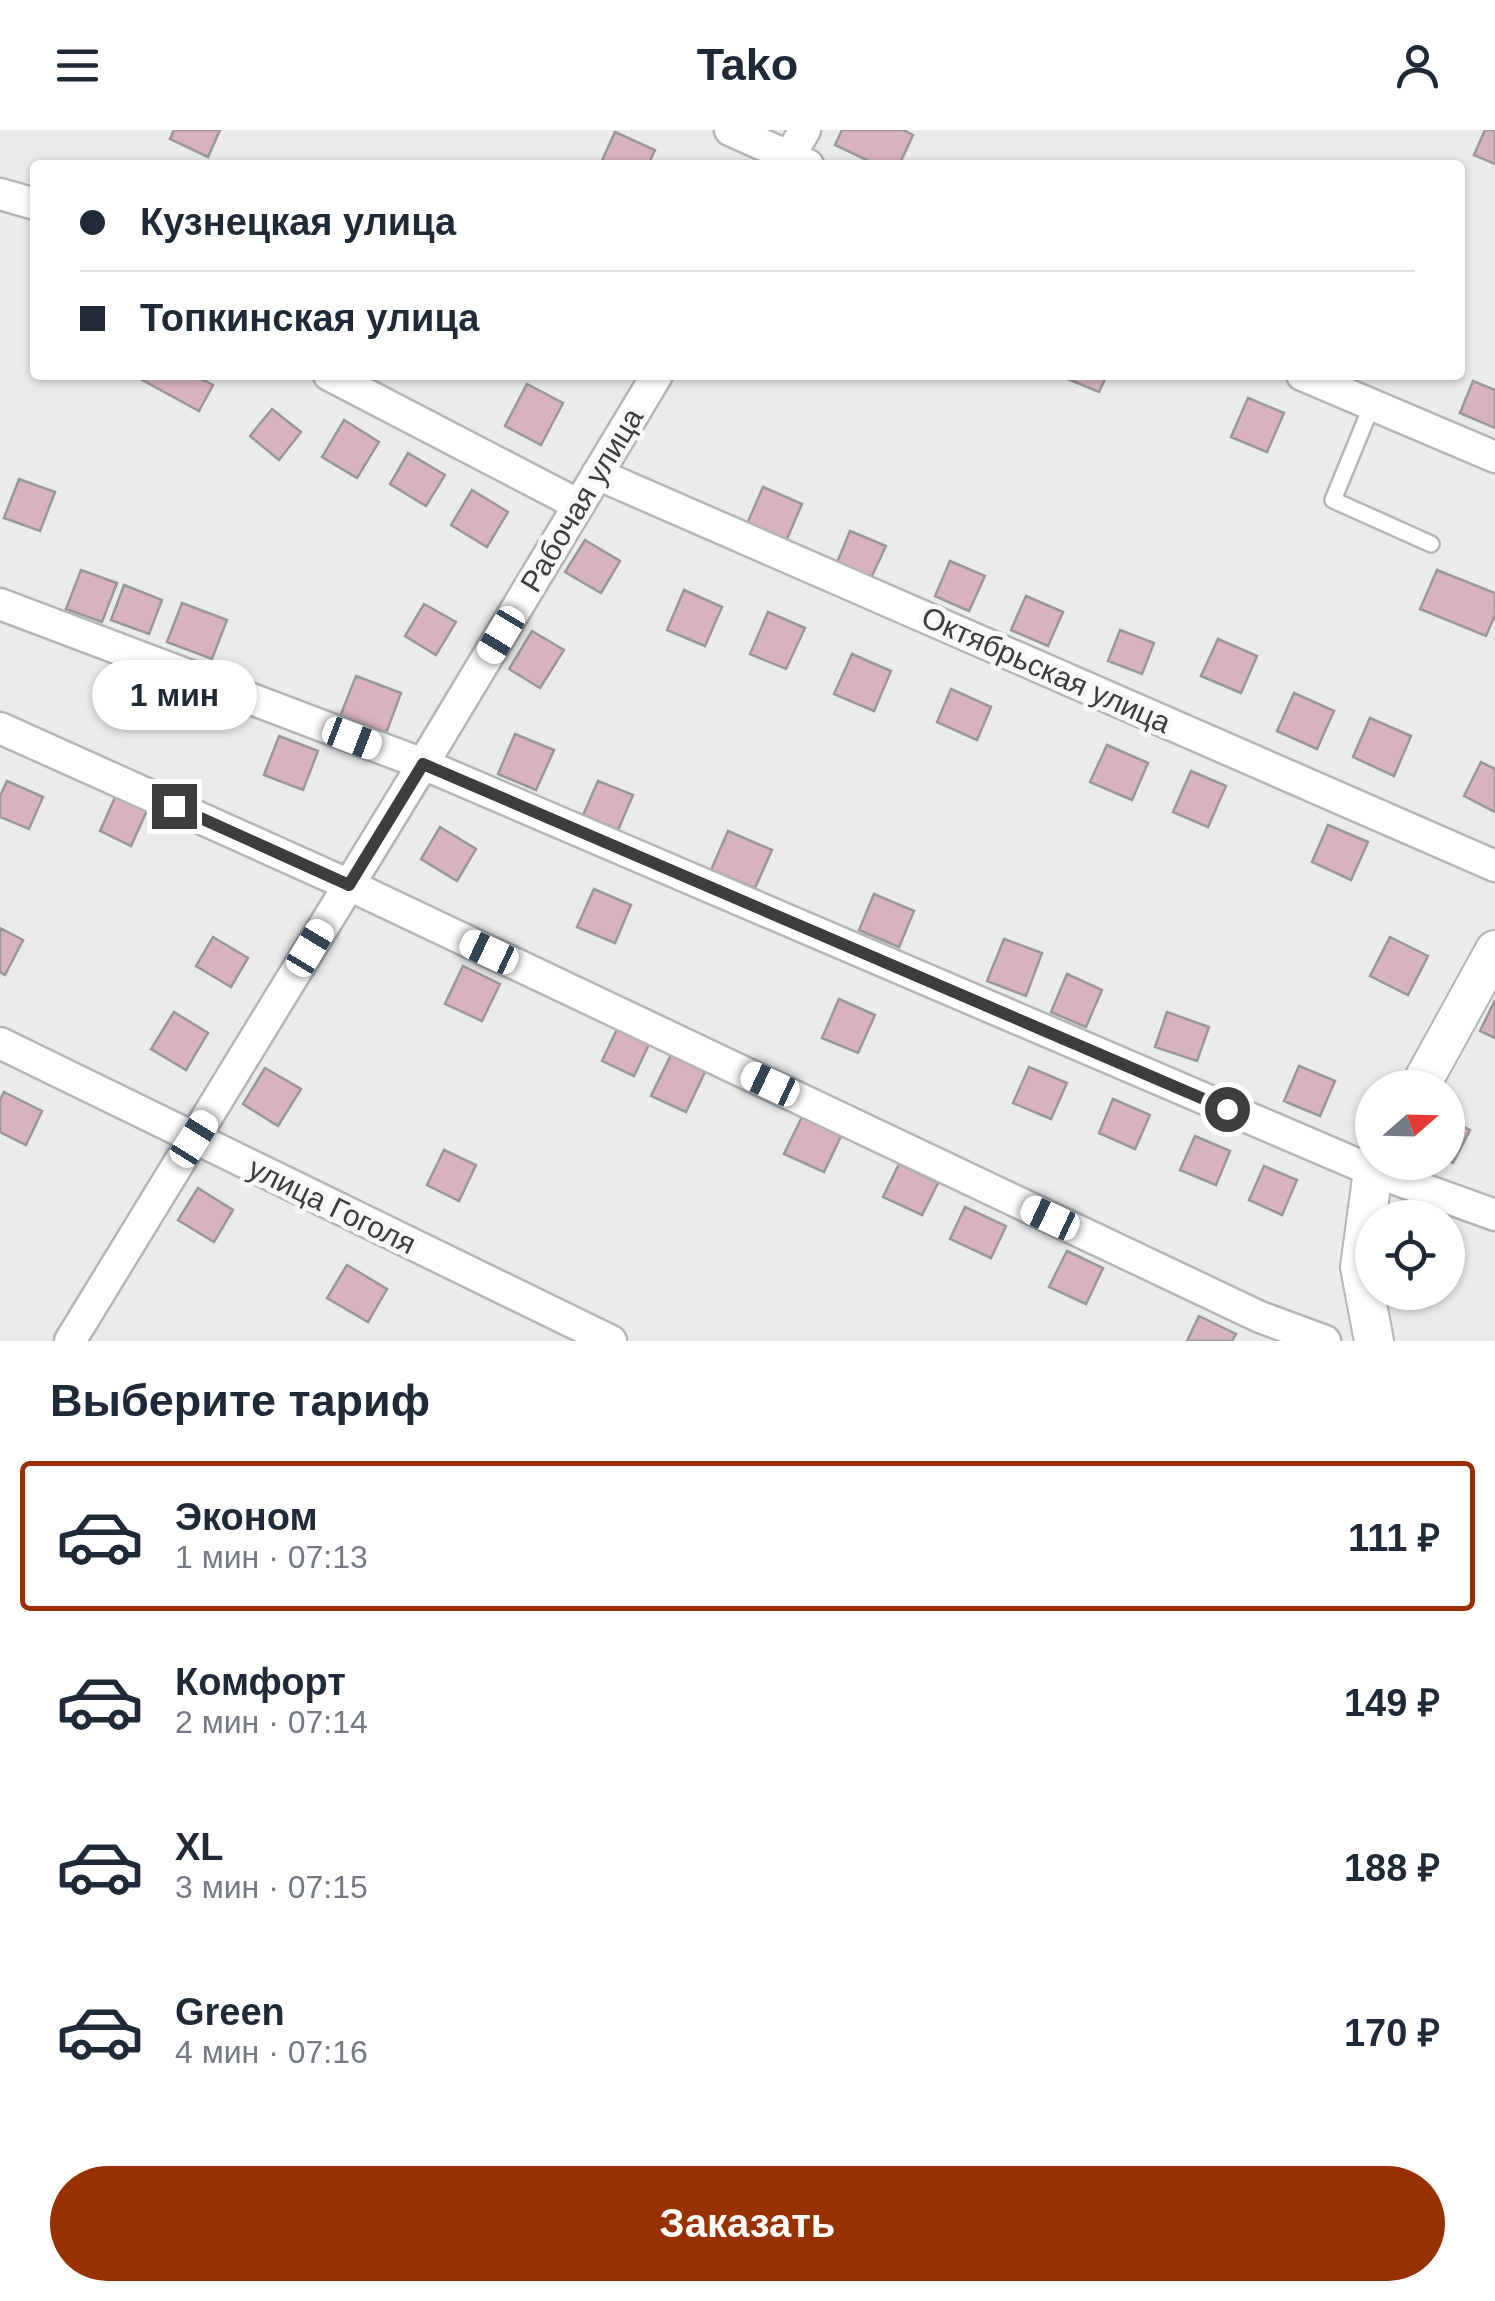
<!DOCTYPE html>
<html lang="ru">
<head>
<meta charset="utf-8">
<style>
	:root { --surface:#fff; --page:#f2f2f3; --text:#1f2937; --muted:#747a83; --line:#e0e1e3; --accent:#973200 }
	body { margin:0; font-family:Arial,sans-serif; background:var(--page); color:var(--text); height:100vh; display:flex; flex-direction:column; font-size:38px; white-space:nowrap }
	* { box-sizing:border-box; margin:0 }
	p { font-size:32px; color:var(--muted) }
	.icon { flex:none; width:55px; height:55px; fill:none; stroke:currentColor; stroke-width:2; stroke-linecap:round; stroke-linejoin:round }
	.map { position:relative; height:1211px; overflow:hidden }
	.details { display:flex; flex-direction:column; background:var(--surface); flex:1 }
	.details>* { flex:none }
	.guide { position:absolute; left:30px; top:30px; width:1435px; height:220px; border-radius:10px; box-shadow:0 2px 8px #0004; display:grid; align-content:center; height:220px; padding:0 50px; background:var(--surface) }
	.needle { width:65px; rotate:70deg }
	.controls { position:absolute; left:1355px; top:940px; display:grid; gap:20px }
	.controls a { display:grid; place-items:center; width:110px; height:110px; border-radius:50%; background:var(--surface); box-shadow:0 2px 8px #0004; font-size:50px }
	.end { position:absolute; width:45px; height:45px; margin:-22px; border:12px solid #3c3d3e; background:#fff; box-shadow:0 0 0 5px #fff }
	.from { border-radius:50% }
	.bubble { position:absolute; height:70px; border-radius:35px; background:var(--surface); box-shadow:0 2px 8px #0004; font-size:32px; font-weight:800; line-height:70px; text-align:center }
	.car { position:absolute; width:30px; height:60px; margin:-30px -15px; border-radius:12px; box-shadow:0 0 8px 2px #0007; background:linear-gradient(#fff 24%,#345 0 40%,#fff 0 76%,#345 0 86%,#fff 0) }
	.guide b { display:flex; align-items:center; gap:35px; height:95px; font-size:38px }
	.guide b+b { border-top:2px solid var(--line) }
	.guide i { width:25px; height:25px; background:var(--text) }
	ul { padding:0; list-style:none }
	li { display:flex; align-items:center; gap:30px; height:150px; margin:0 20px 15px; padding:0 30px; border:5px solid transparent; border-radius:10px }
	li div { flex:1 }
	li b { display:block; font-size:38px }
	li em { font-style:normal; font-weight:800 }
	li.active { border-color:var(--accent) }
	li>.icon { width:90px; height:90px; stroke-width:1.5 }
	h2 { padding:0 50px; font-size:45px; line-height:120px }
	.button { display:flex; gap:20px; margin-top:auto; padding:20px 50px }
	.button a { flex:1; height:115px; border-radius:60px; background:var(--accent); color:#fff; font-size:40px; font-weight:800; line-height:115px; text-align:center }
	header { display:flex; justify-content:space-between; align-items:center; height:130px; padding:0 50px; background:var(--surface); font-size:45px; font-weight:800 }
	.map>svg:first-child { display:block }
	.building { fill:#d9b2bf; stroke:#999798; stroke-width:2.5 }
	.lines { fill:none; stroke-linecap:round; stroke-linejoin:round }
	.service-casing { stroke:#b3b5b7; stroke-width:20 }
	.minor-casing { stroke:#b3b5b7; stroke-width:35 }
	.tertiary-casing { stroke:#b3b5b7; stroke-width:42 }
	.service { stroke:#fff; stroke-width:15 }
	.minor { stroke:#fff; stroke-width:30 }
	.tertiary { stroke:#fff; stroke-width:38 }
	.route { stroke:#3c3d3e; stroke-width:12 }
	.labels { text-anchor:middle; stroke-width:10; stroke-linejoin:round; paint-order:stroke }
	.street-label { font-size:30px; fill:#3c3d3e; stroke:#f7f8fa }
</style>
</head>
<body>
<header><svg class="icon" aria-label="menu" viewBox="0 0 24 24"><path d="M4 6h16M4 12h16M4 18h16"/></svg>Tako<svg class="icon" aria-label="person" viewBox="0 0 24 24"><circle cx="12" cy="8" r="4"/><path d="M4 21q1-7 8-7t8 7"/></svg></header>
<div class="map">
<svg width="1495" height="1211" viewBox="0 0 1495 1211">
	<rect width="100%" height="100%" fill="#e9ebed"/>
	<path class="building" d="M174,0H220L208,27L170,9Z
		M842,0H903L913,5L899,35H877L835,15Z
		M1485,0H1495V34L1474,25Z
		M615,2L655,20L648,35H600Z
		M133,245H194L213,255L199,281Z
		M1064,245H1107L1099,262L1063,247Z
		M1473,251L1495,260V298L1460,283Z
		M527,254L563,273L541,315L505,296Z
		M1248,268L1284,283L1267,322L1231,307Z
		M272,279L301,302L279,330L250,306Z
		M344,290L379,312L357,348L322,327Z
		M408,323L445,345L426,376L390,354Z
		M19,349L55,362L40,401L4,388Z
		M763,357L802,374L786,411L747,394Z
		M472,360L508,382L487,417L451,395Z
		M850,401L886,416L870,450L836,435Z
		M585,410L620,431L601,463L565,442Z
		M950,431L985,446L969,481L935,466Z
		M81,440L117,453L102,492L66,479Z
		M1437,440L1495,463V485L1486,506L1420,479Z
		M124,455L162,470L149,504L111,490Z
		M684,460L722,477L705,516L667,500Z
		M1026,466L1063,482L1048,516L1011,500Z
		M182,473L227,490L212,529L167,512Z
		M424,474L456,492L436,525L405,506Z
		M768,482L805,498L786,539L750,524Z
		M1120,500L1154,513L1142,544L1108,531Z
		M532,501L564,520L540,558L509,539Z
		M1218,509L1257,526L1241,563L1201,546Z
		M852,524L891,541L874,581L834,564Z
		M356,546L401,563L385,606L339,589Z
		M951,559L991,577L977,610L937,592Z
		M1294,563L1334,581L1317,619L1277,601Z
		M1370,588L1411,606L1394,646L1353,627Z
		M515,604L554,620L536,660L498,644Z
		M279,606L318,621L303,660L264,645Z
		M1107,615L1148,633L1132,670L1090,652Z
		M1481,632L1495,639V682L1464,666Z
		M1191,641L1226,656L1208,697L1173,682Z
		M7,651L43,667L29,699L0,687V666Z
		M598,651L633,665L618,700L583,685Z
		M117,663L148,678L131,716L100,701Z
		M1328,695L1368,712L1351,750L1312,732Z
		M440,697L476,719L457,751L421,729Z
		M728,701L772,720L755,758L711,740Z
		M594,759L631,775L615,813L577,797Z
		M874,764L914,781L899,817L859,800Z
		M0,798L23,810L5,845L0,842Z
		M213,807L248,828L231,857L196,836Z
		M1390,807L1428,826L1408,865L1370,846Z
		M1004,809L1042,823L1026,866L987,851Z
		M463,836L500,854L482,891L445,874Z
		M1067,844L1102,860L1086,897L1051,882Z
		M839,869L875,885L858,923L822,908Z
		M1495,870V908L1480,901Z
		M174,882L208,903L186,940L151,919Z
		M1167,882L1209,897L1197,931L1155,917Z
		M619,895L651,910L634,946L602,931Z
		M671,925L705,942L686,982L651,966Z
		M1299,936L1335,951L1320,986L1284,971Z
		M1029,937L1067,953L1051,989L1013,973Z
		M265,938L301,959L278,996L243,974Z
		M4,962L42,981L26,1015L0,1002V970Z
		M1113,969L1150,985L1135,1019L1099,1003Z
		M802,987L841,1006L824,1042L784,1024Z
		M1448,989L1470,1000L1453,1033L1448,1030Z
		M1195,1006L1230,1021L1216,1055L1180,1040Z
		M444,1020L476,1035L459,1071L427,1055Z
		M899,1034L938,1053L922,1085L883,1067Z
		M1264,1036L1297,1050L1282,1085L1249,1070Z
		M198,1058L233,1080L214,1112L178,1090Z
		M965,1077L1006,1096L991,1128L950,1109Z
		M1067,1121L1103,1138L1086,1174L1049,1157Z
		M347,1135L387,1159L368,1192L327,1168Z
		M1199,1186L1236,1204L1232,1211H1187Z"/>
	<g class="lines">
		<defs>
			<path id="service" d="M1372,275L1333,370L1431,414"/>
			<path id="minor" d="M730,0L808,35
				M784,35L805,0
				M0,64L35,74
				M329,245L579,375
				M1302,245L1495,327
				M597,344L1495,736
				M0,474L423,634L1373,1041L1495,1085
				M0,598L349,755L1260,1187L1325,1211
				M0,913L611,1211
				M70,1211L423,634L657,245"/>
			<path id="tertiary" d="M1419,958L1495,820
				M1374,1211L1360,1137L1373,1041L1378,1032"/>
		</defs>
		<use href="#service" class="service-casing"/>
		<use href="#minor" class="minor-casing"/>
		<use href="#tertiary" class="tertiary-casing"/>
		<use href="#service" class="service"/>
		<use href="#minor" class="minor"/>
		<use href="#tertiary" class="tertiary"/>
	</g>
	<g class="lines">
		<path class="route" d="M174,676L349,755L423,634L1227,979"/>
	</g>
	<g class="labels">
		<g class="street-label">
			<text transform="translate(582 370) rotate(-59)" y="10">Рабочая улица</text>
			<text transform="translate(1046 540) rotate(24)" y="10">Октябрьская улица</text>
			<text transform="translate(332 1076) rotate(26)" y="10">улица Гоголя</text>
		</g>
	</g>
</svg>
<div class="controls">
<a><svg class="needle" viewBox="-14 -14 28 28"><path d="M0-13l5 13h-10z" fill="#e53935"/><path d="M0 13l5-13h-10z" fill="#747a83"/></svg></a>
<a><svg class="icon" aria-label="locate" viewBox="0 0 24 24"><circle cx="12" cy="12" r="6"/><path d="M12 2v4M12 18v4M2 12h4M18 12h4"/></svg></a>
</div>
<i class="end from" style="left:1227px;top:979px"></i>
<i class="end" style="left:174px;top:676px"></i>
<div class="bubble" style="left:92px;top:530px;width:165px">1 мин</div>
<i class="car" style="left:501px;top:505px;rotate:211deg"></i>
<i class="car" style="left:352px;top:608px;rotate:111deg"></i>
<i class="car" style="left:310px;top:818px;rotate:31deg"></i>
<i class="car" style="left:489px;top:822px;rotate:295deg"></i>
<i class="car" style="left:770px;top:954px;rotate:295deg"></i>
<i class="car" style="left:194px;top:1009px;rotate:32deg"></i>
<i class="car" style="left:1050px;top:1088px;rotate:295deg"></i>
<div class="guide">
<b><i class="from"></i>Кузнецкая улица</b>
<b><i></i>Топкинская улица</b>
</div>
</div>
<section class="details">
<h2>Выберите тариф</h2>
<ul>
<li class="active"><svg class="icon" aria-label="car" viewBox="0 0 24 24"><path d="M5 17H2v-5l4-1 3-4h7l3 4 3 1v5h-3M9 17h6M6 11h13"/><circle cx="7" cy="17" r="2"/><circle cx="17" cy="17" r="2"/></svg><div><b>Эконом</b><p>1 мин · 07:13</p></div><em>111 ₽</em></li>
<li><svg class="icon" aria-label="car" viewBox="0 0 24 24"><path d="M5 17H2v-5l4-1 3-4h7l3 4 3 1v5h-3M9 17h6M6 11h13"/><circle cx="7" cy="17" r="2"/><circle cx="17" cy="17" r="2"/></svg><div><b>Комфорт</b><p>2 мин · 07:14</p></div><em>149 ₽</em></li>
<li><svg class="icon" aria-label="car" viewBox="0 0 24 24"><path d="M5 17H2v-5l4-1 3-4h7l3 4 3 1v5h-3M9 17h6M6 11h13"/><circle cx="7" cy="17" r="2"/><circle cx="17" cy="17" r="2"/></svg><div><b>XL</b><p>3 мин · 07:15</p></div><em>188 ₽</em></li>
<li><svg class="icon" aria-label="car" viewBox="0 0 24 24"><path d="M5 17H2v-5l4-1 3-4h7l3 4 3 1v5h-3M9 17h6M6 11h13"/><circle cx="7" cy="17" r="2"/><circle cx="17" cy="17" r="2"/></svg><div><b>Green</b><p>4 мин · 07:16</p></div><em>170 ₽</em></li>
</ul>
<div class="button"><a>Заказать</a></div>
</section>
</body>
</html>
